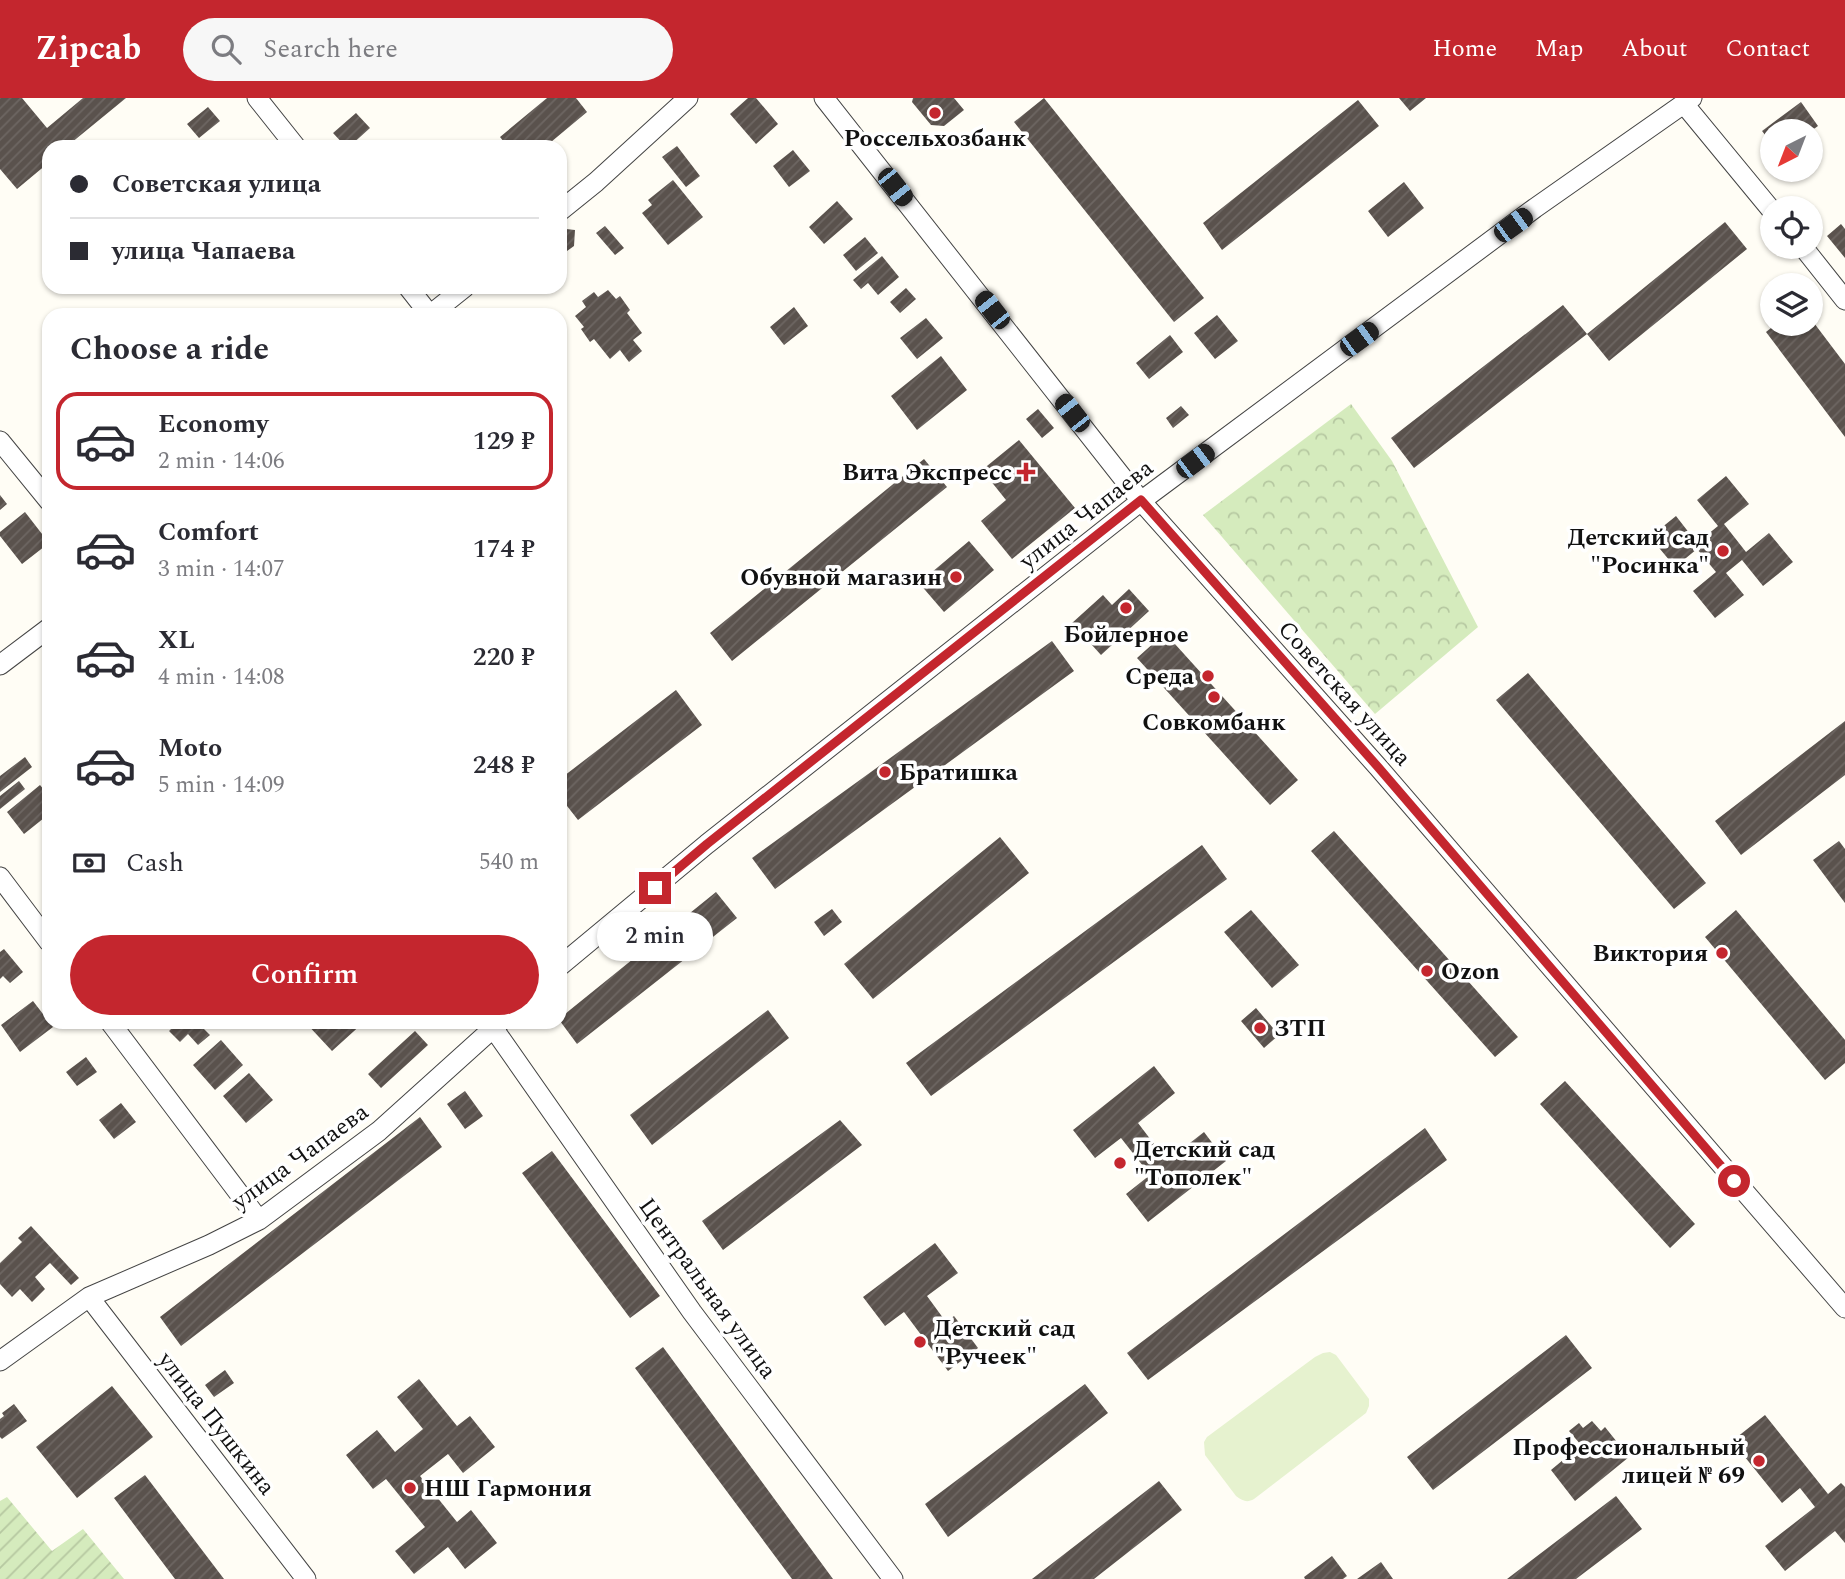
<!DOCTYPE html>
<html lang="en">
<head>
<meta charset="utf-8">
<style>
	:root { --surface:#fff; --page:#f7f7f7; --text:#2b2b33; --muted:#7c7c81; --line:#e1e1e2; --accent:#c4262e }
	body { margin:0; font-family:Spectral,serif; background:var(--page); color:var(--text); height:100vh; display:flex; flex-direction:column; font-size:26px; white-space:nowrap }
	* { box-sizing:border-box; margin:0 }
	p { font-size:23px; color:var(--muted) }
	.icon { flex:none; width:38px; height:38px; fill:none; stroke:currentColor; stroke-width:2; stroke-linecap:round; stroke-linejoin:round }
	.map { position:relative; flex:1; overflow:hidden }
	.details { position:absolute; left:42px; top:210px; width:525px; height:721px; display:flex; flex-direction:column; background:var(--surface); border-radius:21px; box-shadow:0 2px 5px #0004 }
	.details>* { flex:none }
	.top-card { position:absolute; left:42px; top:42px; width:525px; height:154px; border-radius:21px; box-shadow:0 2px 5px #0004; display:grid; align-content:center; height:154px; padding:0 28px; background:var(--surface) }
	.needle { width:46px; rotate:222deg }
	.fabs { position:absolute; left:1760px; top:21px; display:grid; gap:14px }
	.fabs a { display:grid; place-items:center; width:63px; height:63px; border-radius:50%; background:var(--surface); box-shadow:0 2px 5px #0004; font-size:35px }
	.end { position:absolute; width:32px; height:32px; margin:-16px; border:9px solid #c4262e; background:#fff; box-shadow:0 0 0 4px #fff }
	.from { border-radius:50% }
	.bubble { position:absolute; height:49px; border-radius:24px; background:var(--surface); box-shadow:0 2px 5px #0004; font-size:23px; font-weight:600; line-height:49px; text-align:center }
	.car { position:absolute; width:21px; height:42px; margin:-21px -10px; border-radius:9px; box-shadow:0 0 5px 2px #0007; background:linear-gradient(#222 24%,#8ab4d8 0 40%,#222 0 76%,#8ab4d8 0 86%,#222 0) }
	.top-card b { display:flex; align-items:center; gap:24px; height:66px; font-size:26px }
	.top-card b+b { border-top:2px solid var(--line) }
	.top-card i { width:18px; height:18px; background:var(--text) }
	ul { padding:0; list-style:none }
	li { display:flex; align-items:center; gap:21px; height:98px; margin:0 14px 10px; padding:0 14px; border:4px solid transparent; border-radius:21px }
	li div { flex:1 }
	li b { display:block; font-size:26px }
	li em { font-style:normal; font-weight:600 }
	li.active { border-color:var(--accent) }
	li>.icon { width:63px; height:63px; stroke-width:1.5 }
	h2 { padding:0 28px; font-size:32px; line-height:84px }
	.pay { display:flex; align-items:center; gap:18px; height:77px; padding:0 28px; font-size:26px }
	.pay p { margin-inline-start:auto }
	.primary-button { display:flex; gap:14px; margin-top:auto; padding:14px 28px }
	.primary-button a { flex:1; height:80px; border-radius:42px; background:var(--accent); color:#fff; font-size:28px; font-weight:600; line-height:80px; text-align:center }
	header { display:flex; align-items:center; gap:42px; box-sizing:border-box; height:98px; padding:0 35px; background:var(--accent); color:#fff }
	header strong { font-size:33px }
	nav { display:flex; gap:38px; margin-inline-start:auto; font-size:24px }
	.search { width:490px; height:63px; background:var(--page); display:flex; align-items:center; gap:18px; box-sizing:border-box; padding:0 24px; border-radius:38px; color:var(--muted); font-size:26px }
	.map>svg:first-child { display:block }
	.park { fill:url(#park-crowns) }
	.garden { fill:url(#garden-furrows) }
	.pitch { fill:#e6f2cf }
	.building { fill:url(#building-hatch) }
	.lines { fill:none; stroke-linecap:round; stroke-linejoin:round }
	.minor-casing { stroke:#444; stroke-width:21 }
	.minor { stroke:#fff; stroke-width:19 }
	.route { stroke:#c4262e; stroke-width:9 }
	.poi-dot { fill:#c4262e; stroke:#fff; stroke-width:2.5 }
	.labels { text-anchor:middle; stroke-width:7; stroke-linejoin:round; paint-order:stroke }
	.poi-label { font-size:24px; font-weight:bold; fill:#111; stroke:#fff; text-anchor:end }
	.street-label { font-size:24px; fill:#111; stroke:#fff }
</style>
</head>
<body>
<header>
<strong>Zipcab</strong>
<div class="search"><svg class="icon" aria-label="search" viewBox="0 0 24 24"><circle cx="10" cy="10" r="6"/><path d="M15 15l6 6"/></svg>Search here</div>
<nav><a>Home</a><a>Map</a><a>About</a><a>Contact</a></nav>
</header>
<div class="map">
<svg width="1845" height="1481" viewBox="0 0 1845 1481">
	<defs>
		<pattern id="park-crowns" width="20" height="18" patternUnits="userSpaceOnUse" patternTransform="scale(1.75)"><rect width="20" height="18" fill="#d5ebbd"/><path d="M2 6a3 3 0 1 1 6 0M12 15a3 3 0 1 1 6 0" fill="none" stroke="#b6c8a1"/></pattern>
		<pattern id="garden-furrows" width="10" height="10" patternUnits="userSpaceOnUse" patternTransform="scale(1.75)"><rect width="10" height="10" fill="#d5ebbd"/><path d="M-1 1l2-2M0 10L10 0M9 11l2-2" fill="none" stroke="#b6c8a1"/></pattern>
		<pattern id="building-hatch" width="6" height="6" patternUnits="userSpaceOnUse" patternTransform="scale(1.75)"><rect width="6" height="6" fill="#5a524d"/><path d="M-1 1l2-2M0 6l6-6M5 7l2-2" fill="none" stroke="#6d6662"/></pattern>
	</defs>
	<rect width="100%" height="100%" fill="#fffdf5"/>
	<path class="park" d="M1351,306L1392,363L1478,529L1375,616L1203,417Z"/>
	<path class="garden" d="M7,1399L52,1453L83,1431L124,1481H0V1403Z"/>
	<path class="pitch" d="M1330,1254L1336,1257L1369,1301V1308L1366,1315L1254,1401C1247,1405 1243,1403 1236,1398L1205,1357L1204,1344L1207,1339L1315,1259L1323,1255Z"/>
	<path class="building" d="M0,0H22L47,30L83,0H126L71,45L75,49H49V69L47,66L17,91L0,71Z
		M547,0H576L587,14L545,49H508L500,39Z
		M748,0H756L778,26L756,46L730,16Z
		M913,0H954L964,12L944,28L931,27L912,4Z
		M1044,0L1204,200L1174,224L1014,24Z
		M1399,0H1426L1410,13Z
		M1358,2L1379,28L1222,152L1203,125Z
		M1801,4L1818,28L1811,33H1773V47L1762,33Z
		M208,9L220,23L199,40L187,26Z
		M356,15L370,30L349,49H346L333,35Z
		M677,48L700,78L686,89L662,59Z
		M793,52L810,73L789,89L773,68Z
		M673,82L703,119L668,147L642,115L652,107L648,102Z
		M1404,84L1424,110L1388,139L1368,113Z
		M837,103L853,121L824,146L809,129Z
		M1725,124L1747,151L1609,263L1587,236L1414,370L1391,340L1563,207L1587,236Z
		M1841,126L1845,131V160L1827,138Z
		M605,128L624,150L615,157L596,135Z
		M566,131L575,132L574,148L560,158V136Z
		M865,139L878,155L856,173L843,157Z
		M882,158L899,179L878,197L868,185L861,191L853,182Z
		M906,190L916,201L900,215L890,204Z
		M608,192L616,201L620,198L630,212L627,215L642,235L633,242L642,253L629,264L620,252L610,261L594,241L590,244L581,231L584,229L575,218L586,209L582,203L594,194L598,199Z
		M794,209L808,228L784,247L770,229Z
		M1217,217L1238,243L1215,261L1194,235Z
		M926,220L943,240L917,261L900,240Z
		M1811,221L1845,266V339L1766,234L1776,226H1811Z
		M1170,237L1183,254L1149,281L1136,265Z
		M941,258L967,292L917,332L891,298Z
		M1181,308L1189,317L1173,330L1166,320Z
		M1038,311L1054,330L1042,340L1026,321Z
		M1019,342L1075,410L1012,461L981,423L1006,402L982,372Z
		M924,361L947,389L732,563L710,535Z
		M1726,378L1749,406L1724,426L1746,454L1769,435L1793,464L1763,488L1742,462L1726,475L1744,497L1715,520L1693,493L1716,474L1697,451L1675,469L1650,439L1676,418L1697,445L1718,428L1697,402Z
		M0,397L7,406L0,412Z
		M25,414L49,445L22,466L0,438V434Z
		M969,443L994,472L944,514L919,485Z
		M1129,491L1149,513L1101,557L1072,525L1103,497L1112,507Z
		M1165,535L1298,682L1270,707L1137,560Z
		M1052,543L1074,573L775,791L752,760Z
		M1528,575L1706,785L1674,811L1496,602Z
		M676,592L702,627L578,722L560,699V681Z
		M1845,623V677L1741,757L1715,723Z
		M25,659L32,669L0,694V678Z
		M19,683L25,691L0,711V698Z
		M40,687L49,698V716L24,736L7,714Z
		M1334,733L1518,939L1495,959L1311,753Z
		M1000,739L1029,775L873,901L844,866Z
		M1839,743L1845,751V805L1813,762Z
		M1202,747L1227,781L931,998L906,965Z
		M716,794L737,820L577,946L560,923V920Z
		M832,811L842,824L824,838L814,824Z
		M1251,812L1299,867L1272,890L1224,834Z
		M1736,812L1845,942V965L1825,982L1705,839Z
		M4,851L23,874L10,885L3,878L0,881V854Z
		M33,903L53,929L20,954L1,927Z
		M1256,910L1279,937L1264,950L1241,923Z
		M768,912L789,940L652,1047L630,1017Z
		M178,924H201L199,926L210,937L198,947L188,936L180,944L169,933Z
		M305,924H364L332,953Z
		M415,933L428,947L381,990L368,976Z
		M221,942L243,967L215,992L193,967Z
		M86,959L97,974L77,988L66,974Z
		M1154,968L1175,995L1138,1025L1167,1063L1204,1034L1226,1063L1148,1124L1126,1096L1150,1077L1121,1040L1095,1060L1073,1032Z
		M249,975L273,1002L246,1025L223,998Z
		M1565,983L1695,1126L1670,1150L1540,1006Z
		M465,993L483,1018L465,1031L447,1006Z
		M121,1005L136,1024L114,1041L99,1022Z
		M420,1019L442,1049L181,1248L160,1219Z
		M840,1022L862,1047L723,1152L702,1123Z
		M1425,1030L1447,1062L1148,1282L1127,1255Z
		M552,1053L660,1198L630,1220L522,1075Z
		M31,1128L79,1180L71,1187L50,1165L35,1179L45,1191L32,1204L20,1191L12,1199L0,1186V1165L22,1144L18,1140Z
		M935,1145L958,1175L927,1198L946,1224L954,1218L978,1250L948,1273L904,1214L885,1228L863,1199Z
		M1566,1237L1592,1270L1433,1392L1407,1359Z
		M663,1249L833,1481H792L635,1270Z
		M225,1272L234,1285L214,1299L205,1287Z
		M419,1281L457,1328L470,1318L495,1349L463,1375L448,1356L420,1378L457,1424L471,1412L497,1445L465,1471L448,1449L414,1476L395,1453L425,1429L386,1381L373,1391L346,1357L377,1332L395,1354L423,1331L397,1299Z
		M1085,1286L1108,1315L948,1439L925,1406Z
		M112,1288L153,1339L77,1400L36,1349Z
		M14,1306L27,1323L2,1341L0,1339V1321L4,1318L2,1315Z
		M1765,1317L1828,1396L1841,1385L1845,1389V1445L1835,1433L1785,1473L1765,1448L1815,1409L1800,1390L1782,1405L1732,1343Z
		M1592,1323L1601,1333L1605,1329L1629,1359L1575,1403L1551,1372L1581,1347L1569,1333L1579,1325L1583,1330Z
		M145,1377L224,1481H175L114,1400Z
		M1159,1383L1182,1412L1094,1481H1032Z
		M1616,1398L1642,1431L1576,1481H1507Z
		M1332,1458L1347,1478L1343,1481H1305L1304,1479Z
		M1381,1464L1393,1481H1357Z"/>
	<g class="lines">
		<defs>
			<path id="minor" d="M257,0L296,49
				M824,0L1141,403L1378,669L1845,1210
				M1684,6L1773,114
				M560,113L596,84L688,0
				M1803,149L1845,202
				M408,189L430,217
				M430,217L465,189
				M0,343L49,403
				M0,567L49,530
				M0,779L49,844
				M560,868L707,746L1141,403L1535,110L1692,0
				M110,924L259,1122
				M489,924L692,1214L893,1481
				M89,1199L306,1481
				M0,1263L89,1199L209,1147L259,1122L379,1033L500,924"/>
		</defs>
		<use href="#minor" class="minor-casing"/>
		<use href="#minor" class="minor"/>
	</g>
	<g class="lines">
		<path class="route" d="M655,790L707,746L1141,402L1378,669L1734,1083"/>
	</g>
	<g class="poi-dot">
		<circle cx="935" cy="15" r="7"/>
		<path d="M1022.5 363.5h7v7h7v7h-7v7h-7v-7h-7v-7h7z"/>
		<circle cx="1723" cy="453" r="7"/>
		<circle cx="956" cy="479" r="7"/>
		<circle cx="1126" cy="510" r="7"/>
		<circle cx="1208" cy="578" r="7"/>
		<circle cx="1214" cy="599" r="7"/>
		<circle cx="885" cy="674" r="7"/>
		<circle cx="1722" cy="855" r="7"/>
		<circle cx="1427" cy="873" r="7"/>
		<circle cx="1260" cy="930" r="7"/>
		<circle cx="1120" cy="1065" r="7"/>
		<circle cx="920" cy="1244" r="7"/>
		<circle cx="1759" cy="1363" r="7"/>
		<circle cx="410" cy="1390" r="7"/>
	</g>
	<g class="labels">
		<g class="poi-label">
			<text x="935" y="48" text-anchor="middle">Россельхозбанк</text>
			<text x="1012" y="382">Вита Экспресс</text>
			<text x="1709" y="447">Детский сад<tspan x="1709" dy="28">"Росинка"</tspan></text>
			<text x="942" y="487">Обувной магазин</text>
			<text x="1126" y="544" text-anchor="middle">Бойлерное</text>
			<text x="1194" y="586">Среда</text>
			<text x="1214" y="632" text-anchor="middle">Совкомбанк</text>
			<text x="899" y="682" text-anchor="start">Братишка</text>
			<text x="1708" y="863">Виктория</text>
			<text x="1441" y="881" text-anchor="start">Ozon</text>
			<text x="1274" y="938" text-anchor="start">ЗТП</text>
			<text x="1134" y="1059" text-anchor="start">Детский сад<tspan x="1134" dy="28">"Тополек"</tspan></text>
			<text x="934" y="1238" text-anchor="start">Детский сад<tspan x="934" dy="28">"Ручеек"</tspan></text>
			<text x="1745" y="1357">Профессиональный<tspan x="1745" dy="28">лицей № 69</tspan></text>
			<text x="424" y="1398" text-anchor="start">НШ Гармония</text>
		</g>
		<g class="street-label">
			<text transform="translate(1086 416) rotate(-38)" y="8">улица Чапаева</text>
			<text transform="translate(1345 595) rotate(48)" y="8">Советская улица</text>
			<text transform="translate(300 1058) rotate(-36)" y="8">улица Чапаева</text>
			<text transform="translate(708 1190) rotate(54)" y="8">Центральная улица</text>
			<text transform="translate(217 1325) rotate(52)" y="8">улица Пушкина</text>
		</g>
	</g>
</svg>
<div class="fabs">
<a><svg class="needle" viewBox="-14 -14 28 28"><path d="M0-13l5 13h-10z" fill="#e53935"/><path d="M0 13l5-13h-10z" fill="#7c7c81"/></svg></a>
<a><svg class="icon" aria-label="locate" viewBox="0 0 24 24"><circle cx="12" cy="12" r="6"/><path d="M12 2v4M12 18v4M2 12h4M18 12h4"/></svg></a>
<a><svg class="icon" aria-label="layers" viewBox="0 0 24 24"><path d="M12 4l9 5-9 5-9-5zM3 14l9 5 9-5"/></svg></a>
</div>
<i class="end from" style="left:1734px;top:1083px"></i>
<i class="end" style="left:655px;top:790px"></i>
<div class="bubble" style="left:597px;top:814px;width:116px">2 min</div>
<i class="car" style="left:895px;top:89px;rotate:142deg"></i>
<i class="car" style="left:1513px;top:127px;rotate:54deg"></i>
<i class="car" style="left:992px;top:212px;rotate:322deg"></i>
<i class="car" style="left:1359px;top:241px;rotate:54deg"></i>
<i class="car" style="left:1072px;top:315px;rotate:322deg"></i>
<i class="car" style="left:1195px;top:363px;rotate:53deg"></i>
<div class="top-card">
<b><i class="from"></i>Советская улица</b>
<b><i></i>улица Чапаева</b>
</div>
<section class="details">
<h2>Choose a ride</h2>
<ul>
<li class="active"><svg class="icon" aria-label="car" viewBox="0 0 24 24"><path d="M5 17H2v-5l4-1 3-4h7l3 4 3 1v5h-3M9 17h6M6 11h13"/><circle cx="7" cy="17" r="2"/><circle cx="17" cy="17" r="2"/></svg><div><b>Economy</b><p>2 min · 14:06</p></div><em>129 ₽</em></li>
<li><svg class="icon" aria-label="car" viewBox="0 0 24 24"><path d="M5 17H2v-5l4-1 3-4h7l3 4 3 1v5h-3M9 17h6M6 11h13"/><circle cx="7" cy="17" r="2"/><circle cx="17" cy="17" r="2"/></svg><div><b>Comfort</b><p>3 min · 14:07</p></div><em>174 ₽</em></li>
<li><svg class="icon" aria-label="car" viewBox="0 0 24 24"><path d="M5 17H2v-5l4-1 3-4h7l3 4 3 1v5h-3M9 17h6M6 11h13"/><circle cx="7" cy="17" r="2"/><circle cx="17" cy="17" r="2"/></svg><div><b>XL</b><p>4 min · 14:08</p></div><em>220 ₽</em></li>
<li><svg class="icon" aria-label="car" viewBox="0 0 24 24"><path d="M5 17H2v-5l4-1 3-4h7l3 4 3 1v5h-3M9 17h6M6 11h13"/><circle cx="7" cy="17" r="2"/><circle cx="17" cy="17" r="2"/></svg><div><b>Moto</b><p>5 min · 14:09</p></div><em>248 ₽</em></li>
</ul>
<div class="pay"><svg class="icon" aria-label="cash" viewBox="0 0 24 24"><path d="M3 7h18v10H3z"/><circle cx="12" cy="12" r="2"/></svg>Cash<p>540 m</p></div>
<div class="primary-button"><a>Confirm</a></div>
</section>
</div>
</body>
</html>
